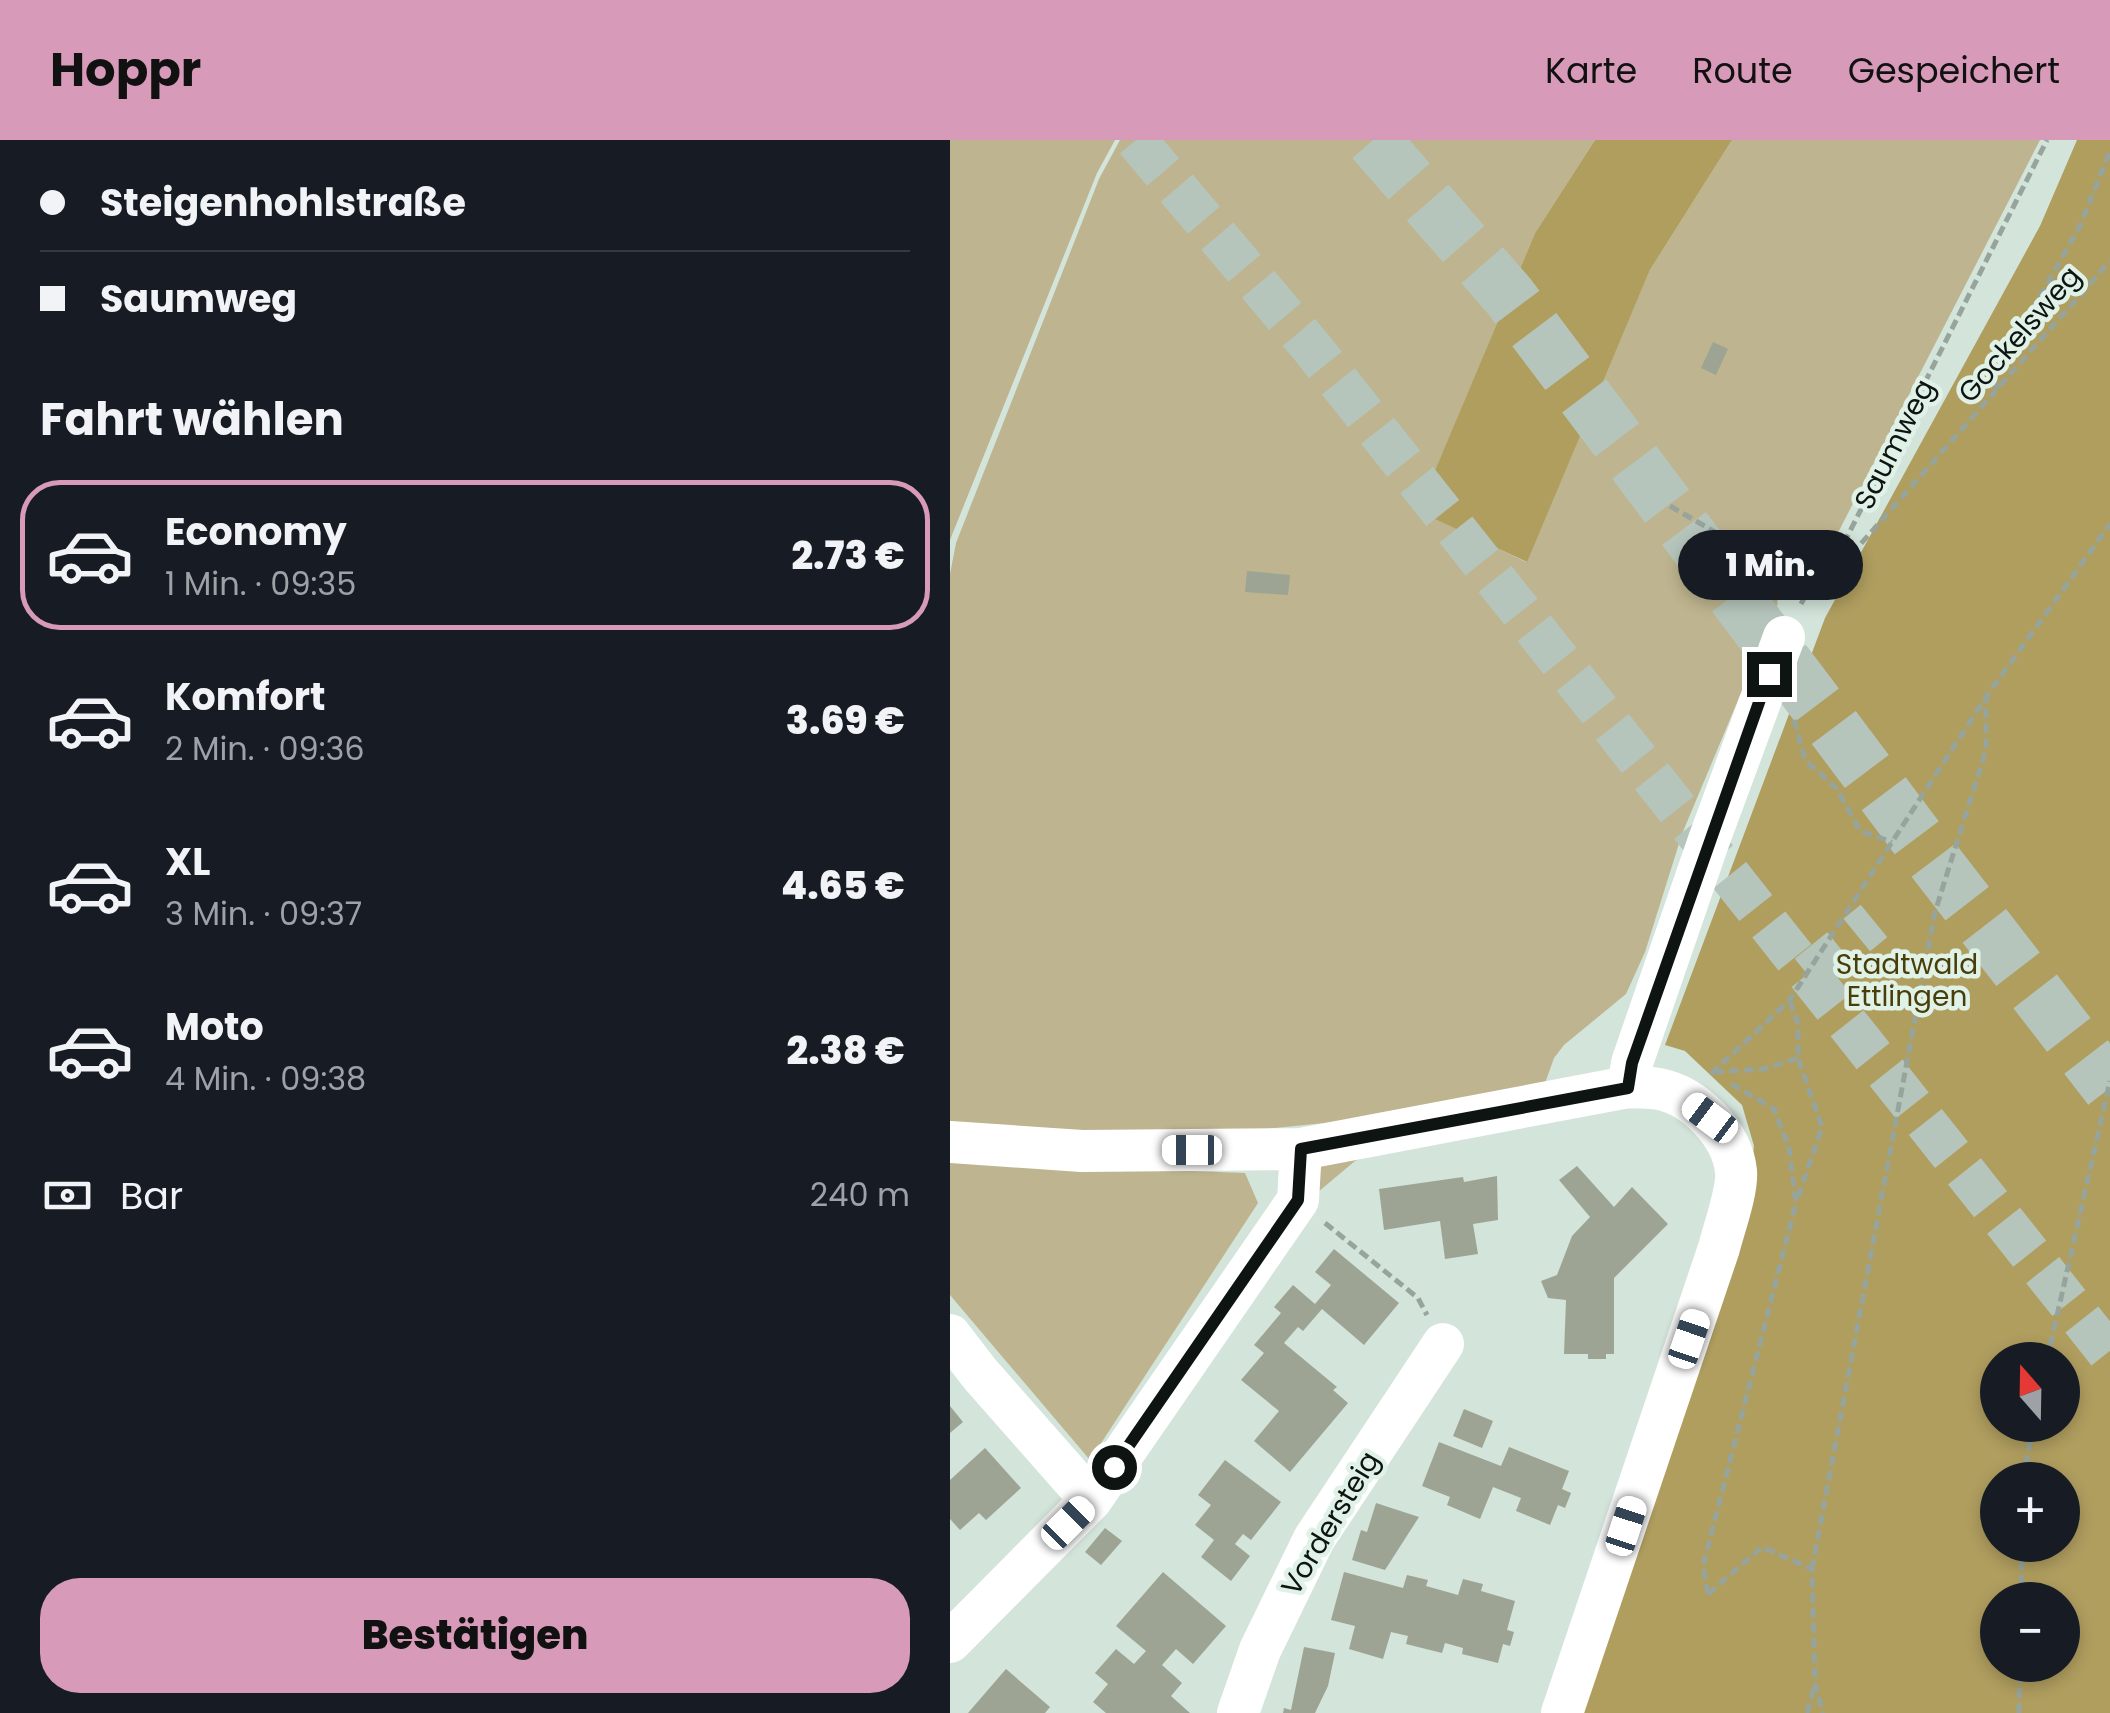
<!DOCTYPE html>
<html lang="de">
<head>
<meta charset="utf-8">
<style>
	:root { --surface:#171b24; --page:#242831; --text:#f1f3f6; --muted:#9ea1a6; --line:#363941; --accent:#d79ab8 }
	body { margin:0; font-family:Poppins,sans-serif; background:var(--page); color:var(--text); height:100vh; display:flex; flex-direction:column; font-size:38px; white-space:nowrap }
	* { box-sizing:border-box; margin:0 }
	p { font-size:32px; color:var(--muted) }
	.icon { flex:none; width:55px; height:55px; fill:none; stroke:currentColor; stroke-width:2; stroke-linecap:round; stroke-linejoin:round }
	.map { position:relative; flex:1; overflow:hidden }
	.panel { display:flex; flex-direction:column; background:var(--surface); width:950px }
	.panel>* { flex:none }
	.hud { display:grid; align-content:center; height:220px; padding:0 40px; background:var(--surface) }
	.needle { width:65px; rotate:340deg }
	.controls { position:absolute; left:1030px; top:1202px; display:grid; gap:20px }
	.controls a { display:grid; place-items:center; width:100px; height:100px; border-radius:50%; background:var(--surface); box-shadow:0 5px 15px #0003; font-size:50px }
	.end { position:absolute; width:45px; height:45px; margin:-22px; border:12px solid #0e1411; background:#fff; box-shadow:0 0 0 5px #fff }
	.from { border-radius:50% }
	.bubble { position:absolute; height:70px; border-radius:35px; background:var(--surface); box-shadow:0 5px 15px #0003; font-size:32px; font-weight:800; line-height:70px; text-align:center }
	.car { position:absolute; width:30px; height:60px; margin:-30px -15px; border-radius:12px; box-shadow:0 0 8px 2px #0007; background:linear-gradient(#fff 24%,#345 0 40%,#fff 0 76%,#345 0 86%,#fff 0) }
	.hud b { display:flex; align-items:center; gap:35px; height:95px; font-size:38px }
	.hud b+b { border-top:2px solid var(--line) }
	.hud i { width:25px; height:25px; background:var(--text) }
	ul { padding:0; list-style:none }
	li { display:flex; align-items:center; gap:30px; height:150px; margin:0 20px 15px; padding:0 20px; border:5px solid transparent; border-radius:40px }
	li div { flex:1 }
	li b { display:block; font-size:38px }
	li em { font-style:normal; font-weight:800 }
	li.selected { border-color:var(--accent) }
	li>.icon { width:90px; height:90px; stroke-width:1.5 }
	h2 { padding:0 40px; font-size:45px; line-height:120px }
	.pay { display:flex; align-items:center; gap:25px; height:110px; padding:0 40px; font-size:38px }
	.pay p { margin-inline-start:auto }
	.button { display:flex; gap:20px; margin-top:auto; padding:20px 40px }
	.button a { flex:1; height:115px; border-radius:40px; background:var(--accent); color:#111; font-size:40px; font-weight:800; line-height:115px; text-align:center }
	header { display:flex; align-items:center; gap:60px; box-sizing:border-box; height:140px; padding:0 50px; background:var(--accent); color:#111 }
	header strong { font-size:48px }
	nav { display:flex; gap:55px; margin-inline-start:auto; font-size:35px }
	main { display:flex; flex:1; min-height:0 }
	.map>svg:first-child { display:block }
	.green { fill:#beb48f }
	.forest { fill:#b09e5f; fill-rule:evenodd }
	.building { fill:#9da494 }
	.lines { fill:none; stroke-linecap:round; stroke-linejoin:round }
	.minor-tunnel { stroke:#b5c5bc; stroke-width:42; stroke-dasharray:42 21; stroke-linecap:butt }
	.major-tunnel { stroke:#b5c5bc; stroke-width:55; stroke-dasharray:55 28; stroke-linecap:butt }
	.path { stroke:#96a49c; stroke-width:5; stroke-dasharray:10 5; stroke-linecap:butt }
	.minor { stroke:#fff; stroke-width:42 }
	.route { stroke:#0e1411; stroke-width:12 }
	.labels { text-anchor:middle; stroke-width:9; stroke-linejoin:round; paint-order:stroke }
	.street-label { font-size:28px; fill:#0e1411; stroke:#e0f2e7 }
	.park-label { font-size:28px; fill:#493d08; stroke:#e0f2e7 }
</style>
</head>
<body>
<header>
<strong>Hoppr</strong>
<nav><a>Karte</a><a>Route</a><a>Gespeichert</a></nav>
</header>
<main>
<section class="panel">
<div class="hud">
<b><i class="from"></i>Steigenhohlstraße</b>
<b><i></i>Saumweg</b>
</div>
<h2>Fahrt wählen</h2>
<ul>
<li class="selected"><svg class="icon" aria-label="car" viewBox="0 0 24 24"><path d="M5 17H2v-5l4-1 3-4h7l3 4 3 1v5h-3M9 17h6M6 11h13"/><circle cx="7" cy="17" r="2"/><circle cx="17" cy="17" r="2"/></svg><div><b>Economy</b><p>1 Min. · 09:35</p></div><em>2.73 €</em></li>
<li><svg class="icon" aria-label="car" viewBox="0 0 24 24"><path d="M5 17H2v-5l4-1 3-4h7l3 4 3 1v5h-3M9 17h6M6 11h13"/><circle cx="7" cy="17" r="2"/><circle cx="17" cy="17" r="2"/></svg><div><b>Komfort</b><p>2 Min. · 09:36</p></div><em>3.69 €</em></li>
<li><svg class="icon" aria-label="car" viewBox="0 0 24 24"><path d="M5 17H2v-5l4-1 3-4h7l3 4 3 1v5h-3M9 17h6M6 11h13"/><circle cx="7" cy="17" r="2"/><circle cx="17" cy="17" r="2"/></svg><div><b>XL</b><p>3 Min. · 09:37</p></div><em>4.65 €</em></li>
<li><svg class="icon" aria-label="car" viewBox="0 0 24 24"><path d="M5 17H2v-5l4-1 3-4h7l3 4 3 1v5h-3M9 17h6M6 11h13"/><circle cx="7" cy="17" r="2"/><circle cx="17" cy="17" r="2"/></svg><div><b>Moto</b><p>4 Min. · 09:38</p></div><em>2.38 €</em></li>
</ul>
<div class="pay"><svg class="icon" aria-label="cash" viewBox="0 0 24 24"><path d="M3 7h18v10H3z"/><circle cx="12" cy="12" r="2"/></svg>Bar<p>240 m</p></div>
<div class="button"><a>Bestätigen</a></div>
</section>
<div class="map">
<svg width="1160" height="1573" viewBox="0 0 1160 1573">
	<rect width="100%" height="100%" fill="#d3e4da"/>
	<path class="green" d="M0,0H165L147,33L0,400Z
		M170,0H645L585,93L469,370L576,422L700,130L782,0H1090L876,416C860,435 853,429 831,423L827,467L732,694L695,812L676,854L614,905L604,918L594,946L384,982L225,998L0,982V434L6,403L149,39Z
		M442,1005L405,1021L368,1052L367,1022Z
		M0,1022L295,1033L308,1063L140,1320L0,1155Z"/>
	<path class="forest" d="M645,0H782L700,130L577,422L468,371L585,93Z
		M1127,0H1160V1573H629L794,1087L804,1006L792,965L735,911L715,905L875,478L1090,86ZM1048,1220H1112V1285H1048ZM1048,1340H1112V1405H1048ZM1048,1460H1112V1525H1048Z"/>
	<path class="building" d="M763,202L778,209L766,235L751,228Z
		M297,431L340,435L338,455L295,452Z
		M627,1026L664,1067L682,1047L718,1084L664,1138V1214H656V1219H638V1214H614L616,1160L598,1158L591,1141L607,1135L622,1096L640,1077L609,1040Z
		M547,1036L548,1080L523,1084L528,1114L495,1119L490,1081L434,1090L429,1049L513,1037L514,1042Z
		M384,1109L449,1163L414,1205L372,1169L353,1191L348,1187L334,1203L387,1247L383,1250L398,1263L340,1332L304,1301L329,1271L291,1240L314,1213L304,1205L331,1173L324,1167L343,1145L365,1164L381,1145L365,1132Z
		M0,1266L13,1282L0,1293Z
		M514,1269L543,1281L532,1308L503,1296Z
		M489,1302L551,1326L559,1307L619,1331L612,1349L621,1353L615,1368L608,1365L600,1385L566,1371L571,1358L543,1347L530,1379L497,1365L500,1357L472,1346Z
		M35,1308L71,1348L36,1380L29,1373L10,1390L0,1379V1340Z
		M275,1320L331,1362L301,1400L293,1394L285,1404L300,1416L281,1441L251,1417L264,1400L245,1385L261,1365L248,1355Z
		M426,1363L469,1377L435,1430L402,1420L411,1390L417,1392Z
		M155,1388L172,1401L151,1425L135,1412Z
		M213,1432L276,1486L243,1524L226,1509L212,1525L232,1543L221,1556L240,1573H156L143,1562L158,1544L145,1533L166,1509L184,1524L196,1511L166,1486Z
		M394,1432L453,1448L457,1435L478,1440L476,1446L508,1455L513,1439L533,1444L531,1451L565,1461L557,1490L564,1492L560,1506L553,1504L548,1523L512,1514L513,1508L495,1503L492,1513L456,1504L458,1496L441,1492L433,1519L399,1509L405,1486L381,1480Z
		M354,1507L385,1513L378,1546L365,1573H333L334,1568L341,1570Z
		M56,1529L100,1567L95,1573H18Z"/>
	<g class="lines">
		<path class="minor-tunnel" d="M186,0L362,208L1160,1215
			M858,835L924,781"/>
		<path class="major-tunnel" d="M423,0L559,156L988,726L1160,948"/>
		<path class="path" d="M1048,248L1043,239L1130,86L1160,11
			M720,366L860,447
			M887,421L909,406L1160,121
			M851,464L860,447L884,423L1097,0
			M844,580L855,620L887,649L910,691L942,702
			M840,861L848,884V918L872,987L847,1060
			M764,932L814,929L848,918
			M761,934L839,861L1036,557L1160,384
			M375,1083L468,1158L477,1175
			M1097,1220L1160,941
			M1073,1340L1083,1285
			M862,1429L985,772L1036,610V557
			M758,1454L753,1426L846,1063L839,1008L824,969L778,942
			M758,1454L812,1407L862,1429L865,1544L873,1573
			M1071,1460L1072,1405
			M857,1573L864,1547
			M1069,1573L1070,1525"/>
		<path class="minor" d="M678,947L682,923L759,700L834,497
			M0,1002L132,1011L351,1009L678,947C688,948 699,947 709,949C745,956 782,994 786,1031C788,1050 774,1088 769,1108L612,1573
			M0,1195L30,1234L141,1360
			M0,1502L141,1360L348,1060L351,1009
			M288,1573L310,1510L364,1399L493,1204"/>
	</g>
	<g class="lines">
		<path class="route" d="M164,1327L348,1060L351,1009L678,948L682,923L819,534"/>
	</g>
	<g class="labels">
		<g class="street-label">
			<text transform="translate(1069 194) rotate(-49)" y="10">Gockelsweg</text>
			<text transform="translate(944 304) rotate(-63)" y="10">Saumweg</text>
			<text transform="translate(380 1383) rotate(-59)" y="10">Vordersteig</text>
		</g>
		<g class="park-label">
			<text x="957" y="834">Stadtwald<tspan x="957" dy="32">Ettlingen</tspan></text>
		</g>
	</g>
</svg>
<div class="controls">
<a><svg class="needle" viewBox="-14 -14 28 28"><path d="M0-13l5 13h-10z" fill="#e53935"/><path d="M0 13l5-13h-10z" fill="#9ea1a6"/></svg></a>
<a>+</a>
<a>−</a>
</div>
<i class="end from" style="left:164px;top:1327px"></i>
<i class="end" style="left:819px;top:534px"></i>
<div class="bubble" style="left:728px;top:390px;width:185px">1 Min.</div>
<i class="car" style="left:760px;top:978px;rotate:307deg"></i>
<i class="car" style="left:242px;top:1010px;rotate:270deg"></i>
<i class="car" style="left:739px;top:1199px;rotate:19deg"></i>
<i class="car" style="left:118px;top:1383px;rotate:45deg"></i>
<i class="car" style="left:676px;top:1386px;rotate:18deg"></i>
</div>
</main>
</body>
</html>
